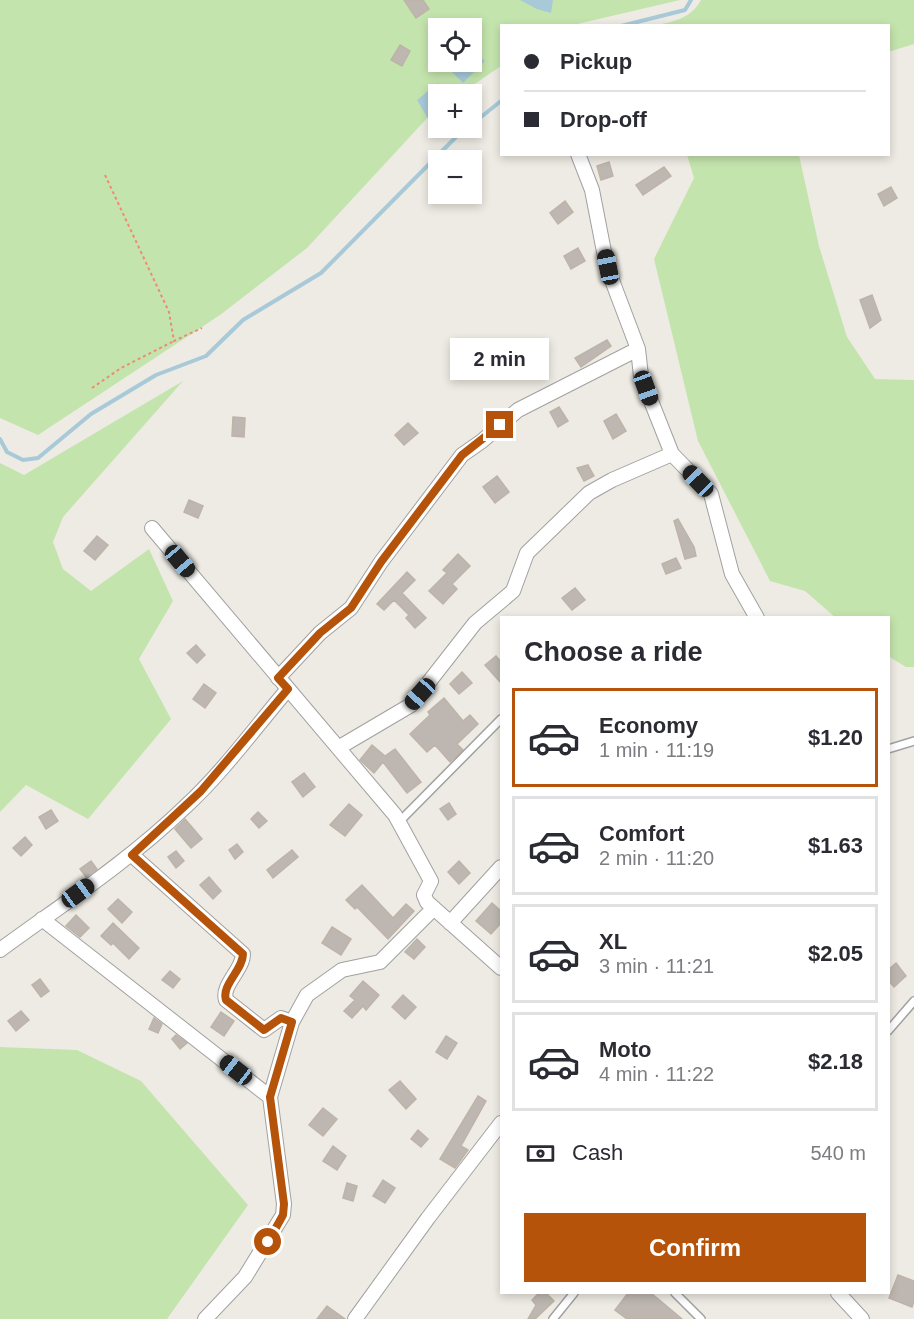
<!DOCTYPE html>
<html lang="en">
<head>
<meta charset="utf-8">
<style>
	:root { --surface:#fff; --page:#f2f2f3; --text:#2b2b33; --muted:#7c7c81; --line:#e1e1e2; --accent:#b45309 }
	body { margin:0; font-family:Arial,sans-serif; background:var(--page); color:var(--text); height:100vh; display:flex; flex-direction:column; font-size:22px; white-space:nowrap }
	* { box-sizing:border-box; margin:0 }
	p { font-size:20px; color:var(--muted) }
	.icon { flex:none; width:33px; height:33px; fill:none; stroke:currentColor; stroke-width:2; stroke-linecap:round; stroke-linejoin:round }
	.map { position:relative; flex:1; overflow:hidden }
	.details { position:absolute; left:500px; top:616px; width:390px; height:678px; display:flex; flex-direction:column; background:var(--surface); border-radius:0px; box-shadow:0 3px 9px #0003 }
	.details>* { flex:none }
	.hud { position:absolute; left:500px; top:24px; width:390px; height:132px; border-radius:0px; box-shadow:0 3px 9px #0003; display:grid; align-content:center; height:132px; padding:0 24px; background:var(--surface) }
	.fabs { position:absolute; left:428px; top:18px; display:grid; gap:12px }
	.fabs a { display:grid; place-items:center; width:54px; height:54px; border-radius:0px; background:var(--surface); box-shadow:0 3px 9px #0003; font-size:30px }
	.end { position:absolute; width:27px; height:27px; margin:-14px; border:8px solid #b45309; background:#fff; box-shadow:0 0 0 3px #fff }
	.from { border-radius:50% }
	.bubble { position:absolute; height:42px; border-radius:0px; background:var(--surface); box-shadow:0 3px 9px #0003; font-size:20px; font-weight:800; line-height:42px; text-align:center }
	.car { position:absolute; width:18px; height:36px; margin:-18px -9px; border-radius:8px; box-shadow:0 0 4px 2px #0007; background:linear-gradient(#222 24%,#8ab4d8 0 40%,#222 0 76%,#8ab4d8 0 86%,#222 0) }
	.hud b { display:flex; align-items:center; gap:21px; height:57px; font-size:22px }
	.hud b+b { border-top:2px solid var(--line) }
	.hud i { width:15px; height:15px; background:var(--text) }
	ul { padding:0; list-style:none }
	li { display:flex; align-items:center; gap:18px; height:99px; margin:0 12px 9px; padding:0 12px; border:3px solid var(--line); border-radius:0px }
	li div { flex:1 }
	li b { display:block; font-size:22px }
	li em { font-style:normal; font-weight:800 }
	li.selected { border-color:var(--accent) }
	li>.icon { width:54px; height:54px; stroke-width:1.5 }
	h2 { padding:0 24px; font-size:27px; line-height:72px }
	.pay { display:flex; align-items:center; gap:15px; height:66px; padding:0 24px; font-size:22px }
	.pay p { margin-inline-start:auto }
	.button { display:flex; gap:12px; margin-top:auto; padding:12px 24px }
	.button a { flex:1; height:69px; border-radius:0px; background:var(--accent); color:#fff; font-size:24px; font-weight:800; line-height:69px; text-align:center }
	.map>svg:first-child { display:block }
	.grass { fill:#c4e4ad; fill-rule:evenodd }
	.water { fill:#a7c9d8 }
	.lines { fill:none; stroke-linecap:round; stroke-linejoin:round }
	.stream { stroke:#a7c9d8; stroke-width:4 }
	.building { fill:#beb7b1; stroke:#beb3a7; stroke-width:1.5 }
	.service-casing { stroke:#a1a1a1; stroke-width:10 }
	.minor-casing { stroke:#a1a1a1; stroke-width:16 }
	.path { stroke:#ef8a74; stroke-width:2; stroke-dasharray:3 3; stroke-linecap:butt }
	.service { stroke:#fff; stroke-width:7 }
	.minor { stroke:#fff; stroke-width:14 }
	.route { stroke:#b45309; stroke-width:8 }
</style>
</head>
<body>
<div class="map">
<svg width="914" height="1319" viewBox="0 0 914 1319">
	<rect width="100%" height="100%" fill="#eeebe4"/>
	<path class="grass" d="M0,0H680L573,25L501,26V66L460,94H438L430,115L307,248L220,315L38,435L0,418ZM438,28H471V62H438Z
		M701,0H914V44L888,52V26L657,25C676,21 691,18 701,0Z
		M687,155H799L819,246L847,337L875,379L914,380V667H906L888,656V618H836L805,591L770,581L698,441L654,259L694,178Z
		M183,381L63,517L53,542L63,569L91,591L149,549L173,601L139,659L171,719L88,819L26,785L0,812V463L24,475Z
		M0,1047L77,1050L141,1081L248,1205L167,1319H0Z"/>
	<path class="water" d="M520,0H553L551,13L537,9Z
		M471,49L485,61L463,83L447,67L453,62H471Z
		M438,83L449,94H438V114L430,122L417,100Z"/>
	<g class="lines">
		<path class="stream" d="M621,26L685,10L691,0
			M471,125L501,101
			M0,439L7,452L23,460L38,458L91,414L156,375L206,356L243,320L321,273L456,137L467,128"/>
	</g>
	<path class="building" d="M404,0H423L429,9L416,18Z
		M400,45L410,51L402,66L391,60Z
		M609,162L613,176L601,180L597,166Z
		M664,167L671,176L643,195L636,185Z
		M891,187L897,198L884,206L878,194Z
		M565,201L573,212L558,224L550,213Z
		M578,248L585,261L571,269L564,256Z
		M872,295L881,320L870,328L860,300Z
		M607,340L611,346L581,367L575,358Z
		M559,407L568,421L558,427L550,412Z
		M616,414L626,431L613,439L604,421Z
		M233,417L245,418L244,437L232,436Z
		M408,423L418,433L404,445L395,435Z
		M588,465L594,476L584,481L577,468Z
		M497,476L509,492L495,503L483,487Z
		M189,500L203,506L198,518L184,512Z
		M678,519L694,547L696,556L685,559L674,521Z
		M97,536L108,545L95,560L84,551Z
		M458,554L470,566L452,584L457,589L443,604L429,591L447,573L443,570Z
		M676,558L681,568L666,574L662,564Z
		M407,572L415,580L402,593L426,618L415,628L406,618L409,615L394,600L384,610L377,604Z
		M575,588L585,600L572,610L562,598Z
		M196,645L205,655L197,663L187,653Z
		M496,656L501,662V683L485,665Z
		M462,672L472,683L459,694L450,684Z
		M204,684L216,693L205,708L193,699Z
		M444,698L463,721L470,715L478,724L457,744L463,750L450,762L435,745L427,752L410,734L430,715L428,712Z
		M372,745L385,756L395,749L421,782L407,793L383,762L374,773L360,760Z
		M304,773L315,787L303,797L292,782Z
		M449,803L456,814L448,820L440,809Z
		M349,804L362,815L345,836L330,825Z
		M51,810L58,821L46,829L39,817Z
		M258,812L267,821L259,828L251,819Z
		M185,819L202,839L191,848L175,829Z
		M25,837L32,845L21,856L13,848Z
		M237,844L243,852L235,859L229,850Z
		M292,850L298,857L273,878L267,870Z
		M176,851L184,861L176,868L168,857Z
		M91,861L97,869L86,877L80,869Z
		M459,861L470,873L459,884L448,872Z
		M209,877L221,891L213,899L200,885Z
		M362,885L393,918L406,904L414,911L388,939L357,907L355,909L346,900Z
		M118,899L132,912L122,923L108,909Z
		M492,903L501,911V923L491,934L476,921Z
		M76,915L89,928L80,937L66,926Z
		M113,923L139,948L129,959L113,943L111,945L101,936Z
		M332,927L351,939L341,955L322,943Z
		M417,939L425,947L414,959L405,952Z
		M896,963L906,976L894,987L888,980V970Z
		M170,971L180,979L173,988L162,980Z
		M40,979L49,991L41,997L32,985Z
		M363,981L379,995L366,1010L363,1006L352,1018L344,1011L355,1000L350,996Z
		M403,995L416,1007L405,1019L392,1007Z
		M21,1011L29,1020L16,1031L8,1021Z
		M221,1012L234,1021L224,1036L211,1027Z
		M154,1018L162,1024L158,1033L149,1029Z
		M176,1035L187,1043L180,1049L172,1039Z
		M446,1036L457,1043L447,1059L436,1052Z
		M400,1081L416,1099L406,1109L389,1090Z
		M478,1096L486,1101L461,1146L468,1150L455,1168L440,1159Z
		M323,1108L337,1119L323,1136L309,1125Z
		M418,1130L428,1139L421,1147L411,1139Z
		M333,1146L346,1156L337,1170L323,1161Z
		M383,1180L395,1188L385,1203L373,1196Z
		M347,1183L357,1186L353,1201L343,1198Z
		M898,1275L914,1281V1301L912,1307L889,1298Z
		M539,1293H546L554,1301L535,1319H528L536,1305L532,1300Z
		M628,1293H651L682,1319H627L615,1310Z
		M327,1306L345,1319H317Z"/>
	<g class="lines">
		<defs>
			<path id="service" d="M888,749L914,741
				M399,822L501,719
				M888,1031L914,1001
				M675,1293L701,1319
				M553,1319L574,1293"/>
			<path id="minor" d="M578,154L592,190L607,267L638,349L641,376L651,401L672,454L711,494L732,574L757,618
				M152,528L395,815L431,881L424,895L427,902L501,968
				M278,678L320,633L351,608L381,562L462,455L482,441L518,410L638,349
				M338,748L411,705L475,623L513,591L527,553L589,493L612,480L672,454
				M132,855L243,954C243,970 221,985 226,1000L264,1030L281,1018L292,1022
				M42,919L270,1097
				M450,923L501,867
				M0,950C63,904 129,861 185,807C223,772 254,729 288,689
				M838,1293L862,1319
				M205,1319L245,1277L283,1215L284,1204L270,1097L292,1022L307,995L342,970L380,962L434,908
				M355,1319L428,1218L501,1123"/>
		</defs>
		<use href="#service" class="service-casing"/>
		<use href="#minor" class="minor-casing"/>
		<path class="path" d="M105,175L169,312L174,341L202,328
			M92,388L121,368L174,341"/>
		<use href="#service" class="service"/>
		<use href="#minor" class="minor"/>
	</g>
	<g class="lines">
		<path class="route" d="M268,1242L283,1215L284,1204L270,1097L292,1022L281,1018L264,1030L226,1000C221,985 243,970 243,954L132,855L201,791L288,689L278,678L320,633L351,608L381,562L462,455L500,425"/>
	</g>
</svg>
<div class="fabs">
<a><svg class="icon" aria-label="locate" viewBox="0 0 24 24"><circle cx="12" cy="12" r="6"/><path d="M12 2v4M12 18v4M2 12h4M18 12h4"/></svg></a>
<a>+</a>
<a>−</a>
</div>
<i class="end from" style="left:268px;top:1242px"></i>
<i class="end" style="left:500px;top:425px"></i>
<div class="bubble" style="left:450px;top:338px;width:99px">2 min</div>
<i class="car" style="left:608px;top:267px;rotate:349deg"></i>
<i class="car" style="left:646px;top:388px;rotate:160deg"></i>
<i class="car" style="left:698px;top:481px;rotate:316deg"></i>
<i class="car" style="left:180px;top:561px;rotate:140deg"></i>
<i class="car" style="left:420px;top:694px;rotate:222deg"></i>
<i class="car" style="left:78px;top:893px;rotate:54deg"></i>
<i class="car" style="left:236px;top:1070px;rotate:308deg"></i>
<div class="hud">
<b><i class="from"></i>Pickup</b>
<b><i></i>Drop-off</b>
</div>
<section class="details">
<h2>Choose a ride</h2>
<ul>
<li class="selected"><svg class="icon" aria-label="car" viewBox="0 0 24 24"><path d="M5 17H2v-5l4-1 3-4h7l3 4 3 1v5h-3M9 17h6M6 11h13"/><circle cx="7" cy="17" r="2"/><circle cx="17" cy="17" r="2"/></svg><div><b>Economy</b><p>1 min · 11:19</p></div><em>$1.20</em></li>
<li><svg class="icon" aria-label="car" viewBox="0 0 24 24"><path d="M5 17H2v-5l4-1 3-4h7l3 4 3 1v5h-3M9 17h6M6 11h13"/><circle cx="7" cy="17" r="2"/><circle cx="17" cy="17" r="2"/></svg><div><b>Comfort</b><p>2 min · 11:20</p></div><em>$1.63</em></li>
<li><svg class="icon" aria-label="car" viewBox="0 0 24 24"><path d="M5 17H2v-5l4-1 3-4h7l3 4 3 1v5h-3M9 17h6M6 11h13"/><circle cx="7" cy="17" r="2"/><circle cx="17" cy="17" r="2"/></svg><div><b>XL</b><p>3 min · 11:21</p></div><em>$2.05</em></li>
<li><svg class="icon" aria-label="car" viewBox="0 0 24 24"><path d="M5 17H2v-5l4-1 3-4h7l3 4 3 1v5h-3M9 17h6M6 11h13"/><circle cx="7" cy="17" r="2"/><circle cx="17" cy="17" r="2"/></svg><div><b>Moto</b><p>4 min · 11:22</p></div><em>$2.18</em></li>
</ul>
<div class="pay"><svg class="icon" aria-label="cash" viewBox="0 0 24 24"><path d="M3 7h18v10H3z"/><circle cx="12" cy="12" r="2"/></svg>Cash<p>540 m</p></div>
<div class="button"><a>Confirm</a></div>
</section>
</div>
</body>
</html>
